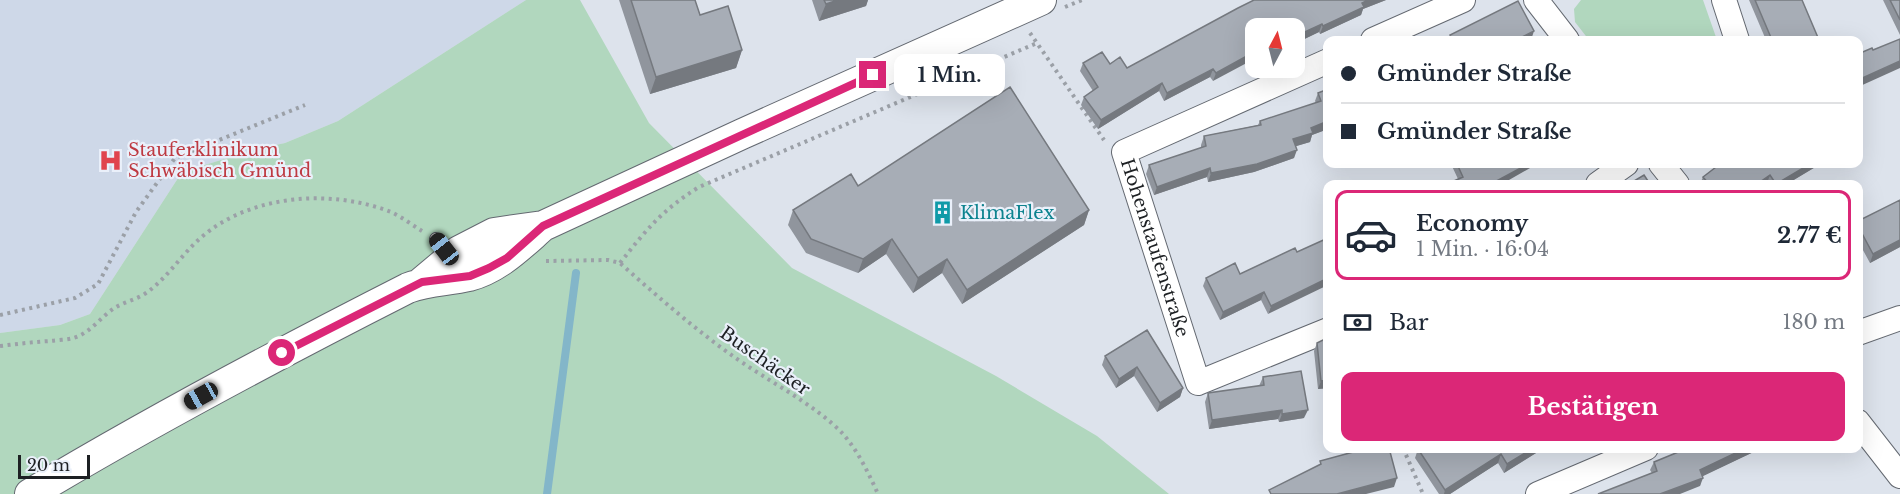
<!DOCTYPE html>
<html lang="de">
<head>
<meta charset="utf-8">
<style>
	:root { --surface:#fff; --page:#f6f6f7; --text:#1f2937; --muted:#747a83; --line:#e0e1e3; --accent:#db2777 }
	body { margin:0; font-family:"Libre Baskerville",serif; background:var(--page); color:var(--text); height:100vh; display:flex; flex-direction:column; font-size:22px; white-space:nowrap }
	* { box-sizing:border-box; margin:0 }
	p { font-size:20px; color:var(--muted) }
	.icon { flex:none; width:33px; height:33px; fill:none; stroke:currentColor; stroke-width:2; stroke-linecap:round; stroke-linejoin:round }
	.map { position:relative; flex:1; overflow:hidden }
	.drawer { position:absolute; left:1323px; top:180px; width:540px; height:273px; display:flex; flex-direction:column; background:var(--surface); border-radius:12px; box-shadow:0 6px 24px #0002 }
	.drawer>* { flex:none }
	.banner { position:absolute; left:1323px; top:36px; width:540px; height:132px; border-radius:12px; box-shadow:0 6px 24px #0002; display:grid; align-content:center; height:132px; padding:0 18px; background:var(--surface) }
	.needle { width:39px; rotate:7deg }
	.buttons { position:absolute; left:1245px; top:18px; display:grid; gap:12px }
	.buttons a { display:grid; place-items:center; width:60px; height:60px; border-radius:12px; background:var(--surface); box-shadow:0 6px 24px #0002; font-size:30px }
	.scale { position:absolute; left:18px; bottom:15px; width:72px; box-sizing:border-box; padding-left:6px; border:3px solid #1d2023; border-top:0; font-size:16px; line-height:21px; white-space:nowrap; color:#1d2023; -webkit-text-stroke:4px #eaf0fa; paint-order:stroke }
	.end { position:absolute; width:27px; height:27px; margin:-14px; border:8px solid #db2777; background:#fff; box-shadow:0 0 0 3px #fff }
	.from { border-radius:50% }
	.bubble { position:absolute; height:42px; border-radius:12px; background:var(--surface); box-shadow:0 6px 24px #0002; font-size:20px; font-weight:800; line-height:42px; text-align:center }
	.car { position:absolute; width:18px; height:36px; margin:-18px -9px; border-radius:8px; box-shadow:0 0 4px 2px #0007; background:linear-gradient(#222 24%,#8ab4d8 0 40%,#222 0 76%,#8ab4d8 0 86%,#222 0) }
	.banner b { display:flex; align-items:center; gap:21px; height:57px; font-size:22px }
	.banner b+b { border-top:2px solid var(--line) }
	.banner i { width:15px; height:15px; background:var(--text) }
	ul { padding:10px 0 0; list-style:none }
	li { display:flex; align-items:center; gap:18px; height:90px; margin:0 12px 9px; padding:0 6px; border:3px solid transparent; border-radius:12px }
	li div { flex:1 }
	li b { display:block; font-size:22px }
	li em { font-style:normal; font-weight:800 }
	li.current { border-color:var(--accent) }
	li>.icon { width:54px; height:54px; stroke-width:1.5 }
	.pay { display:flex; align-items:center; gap:15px; height:66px; padding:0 18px; font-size:22px }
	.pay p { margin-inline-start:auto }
	.action { display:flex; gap:12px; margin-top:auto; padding:12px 18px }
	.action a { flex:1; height:69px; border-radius:12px; background:var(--accent); color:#fff; font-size:24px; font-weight:800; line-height:69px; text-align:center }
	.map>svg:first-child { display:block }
	.built { fill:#ced8e8 }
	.green { fill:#b1d7be }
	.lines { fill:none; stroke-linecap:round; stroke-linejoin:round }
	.stream { stroke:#83b6c9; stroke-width:8 }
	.service-casing { stroke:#646971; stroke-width:14 }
	.minor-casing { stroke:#646971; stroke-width:26 }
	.tertiary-casing { stroke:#646971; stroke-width:32 }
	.path { stroke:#9ba0a7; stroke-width:4; stroke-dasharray:3 4.5; stroke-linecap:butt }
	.service { stroke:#fff; stroke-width:12 }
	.minor { stroke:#fff; stroke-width:24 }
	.tertiary { stroke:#fff; stroke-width:30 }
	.wall { fill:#90959d }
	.shaded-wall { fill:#75797f }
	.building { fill:#a7adb6; stroke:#75797f; stroke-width:1.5 }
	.route { stroke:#db2777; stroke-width:8 }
	.labels { text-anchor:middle; stroke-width:4.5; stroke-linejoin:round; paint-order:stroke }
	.health-label { font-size:18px; fill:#be3a42; stroke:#eaf0fa; text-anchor:start }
	.culture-label { font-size:18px; fill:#0d838f; stroke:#eaf0fa; text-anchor:start }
	.street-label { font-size:18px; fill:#1d2023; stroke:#eaf0fa }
</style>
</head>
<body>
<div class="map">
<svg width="1900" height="494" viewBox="0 0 1900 494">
	<rect width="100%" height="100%" fill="#dde3ec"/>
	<path class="built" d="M0,0H526L338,121L285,143L257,149L182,172L90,314L60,325L0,333Z"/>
	<path class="green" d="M526,0H580L649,123L792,268L996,376L1097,436L1169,494H0V333L60,325L90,314L182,172L257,149L285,143L338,121Z
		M1581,0H1703L1717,40H1589L1575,22L1574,9Z"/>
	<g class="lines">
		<path class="stream" d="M547,494L576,273"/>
		<defs>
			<path id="service" d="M436,239L450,260"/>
			<g id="minor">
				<path d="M1536,0L1567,40"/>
				<path d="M1724,0L1737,40"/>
				<path d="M1373,40L1463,0"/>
				<path id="s1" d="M1328,61L1124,152L1198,383L1328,330"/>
				<path d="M1661,164L1677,184"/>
				<path d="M1598,184L1626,164"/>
				<path d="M1858,333L1900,318"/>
				<path d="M1858,422L1900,476"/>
				<path d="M1538,494L1646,448"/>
			</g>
			<path id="tertiary" d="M422,282L459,251L494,233L543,226L742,134L1041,0
				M30,494C153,420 280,353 408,288C428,280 448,281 469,276C499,268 521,245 543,226"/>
		</defs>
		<use href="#service" class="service-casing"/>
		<use href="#minor" class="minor-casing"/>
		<use href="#tertiary" class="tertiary-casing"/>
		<path class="path" d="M1065,7L1082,0
			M1030,33L1104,140
			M546,261L608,260L620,263C656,295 691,326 730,354C764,379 815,404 843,434C858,451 869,474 878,494
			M620,263C646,230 662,210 699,187L1037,43
			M0,315L75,298L98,284L136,212L175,158L305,105
			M0,346C17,344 33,342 50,341C57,340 66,340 73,338C89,334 100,318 113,309C123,302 136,300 146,293C169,277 182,253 204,235C254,194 332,189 391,212C402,217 412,225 422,231
			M1403,448L1423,494"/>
		<use href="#service" class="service"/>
		<use href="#minor" class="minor"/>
		<use href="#tertiary" class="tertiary"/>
	</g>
	<path class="wall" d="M619,0H695L700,15L742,50L736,68L650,94Z
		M812,0H868L866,6L819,21Z
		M1254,0H1386L1363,9L1361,15L1320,34L1319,32L1294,44V28H1256L1213,81L1210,77L1164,101L1159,91L1098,129L1081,105L1084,97L1093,91L1080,71L1083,63L1110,64L1127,68Z
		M1749,0H1802L1819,40H1766Z
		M1883,0H1900V35Z
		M1328,89V129L1312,135L1310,142L1296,146L1294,158L1254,172L1208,182L1207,177L1154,195L1146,174L1149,165L1201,148V145L1204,136L1258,125L1260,121L1316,103L1315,101L1318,93Z
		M1451,164H1537L1458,179Z
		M1817,166L1787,184H1767V183L1765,184H1700L1703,177Z
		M858,186L1089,210L1084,225L962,304L942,273L913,293L886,254L858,273L806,253L788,225L793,210Z
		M1900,200V247L1870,263L1858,241V221Z
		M1295,248L1268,314L1261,300L1220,320L1203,286L1206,278L1240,274Z
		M1147,330L1183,388L1180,397L1157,412L1134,376L1116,388L1102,365L1105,356Z
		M1328,340V388L1318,389L1314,351L1317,343Z
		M1263,377L1304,418L1279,422L1278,419L1209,429L1205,402L1208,393L1259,386Z
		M1544,448L1504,473L1498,463L1450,494H1439L1415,458L1418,449Z
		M1762,448L1702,476L1700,486L1652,473L1650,470L1654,462Z"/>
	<path class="shaded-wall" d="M838,0H868L866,6L819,21L826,4Z
		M1368,0H1386L1363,9L1361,15L1320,34L1323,26L1362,3Z
		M1322,24L1319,32L1294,44V37Z
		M1534,31L1531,40H1516Z
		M742,50L736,68L650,94L656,77Z
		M1256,51V58L1213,81L1216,73Z
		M1900,61V68L1858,87V80Z
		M1213,69L1210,77L1164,101L1167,93Z
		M1162,83L1159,91L1098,129L1101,120Z
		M1328,121V129L1312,135L1310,142L1290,148L1293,139L1311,128Z
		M1297,150L1294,158L1254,172L1208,182L1211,173Z
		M1528,164H1537L1502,184H1491Z
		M1810,164H1818L1817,166L1787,184H1776Z
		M1210,168L1207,177L1154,195L1157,187Z
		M1770,175L1767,183L1765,184H1757Z
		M1089,210L1084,225L962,304L967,290Z
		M892,239L886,254L858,273L863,259Z
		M1900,240V247L1870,263L1873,254Z
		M947,259L942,273L913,293L918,278Z
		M1328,278V285L1268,314L1271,306Z
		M1264,292L1261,300L1220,320L1223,312Z
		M1137,367L1134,376L1116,388L1119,379Z
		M1328,380V388L1318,389L1321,381Z
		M1183,388L1180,397L1157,412L1160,403Z
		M1282,410L1278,419L1209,429L1212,420Z
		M1308,410L1304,418L1279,422L1282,414Z
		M1533,448H1544L1504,473L1507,464Z
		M1746,448H1762L1697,479L1700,470Z
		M1501,454L1498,463L1450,494H1444L1445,490Z
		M1397,478L1394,487L1366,494H1337Z
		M1703,478L1700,486L1680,494H1660Z"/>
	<path class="building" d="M631,0H695L700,15L728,6L742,50L656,77Z
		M824,0H838L826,4Z
		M1254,0H1368L1362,3L1364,7L1323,26L1322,24L1294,37V28H1256V51L1216,73L1213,69L1167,93L1162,83L1101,120L1084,97L1098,87L1083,63L1102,52L1110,64L1120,57L1127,68L1238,8Z
		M1755,0H1802L1819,40H1772Z
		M1890,0H1900V20Z
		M1518,1L1534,31L1516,40H1453L1450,35Z
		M1900,39V61L1858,80V54L1872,48L1873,50Z
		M1010,87L1089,210L967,290L947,259L918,278L892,239L863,259L811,239L793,210L851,174L858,186Z
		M1328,89V121L1311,128L1313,133L1293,139L1297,150L1257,164L1211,173L1210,168L1157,187L1149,165L1206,146L1204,136L1261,125L1260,121L1321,101L1318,93Z
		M1457,164H1528L1491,184H1447L1463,177Z
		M1720,164H1810L1776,184L1770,175L1757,184H1709L1703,177Z
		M1644,175L1650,184H1629Z
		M1900,200V240L1873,254L1858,226V221Z
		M1328,238V278L1271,306L1264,292L1223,312L1206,278L1235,263L1240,274L1295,248L1297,252Z
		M1147,330L1183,388L1160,403L1137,367L1119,379L1105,356Z
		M1323,340H1328V380L1321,381L1317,343Z
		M1301,371L1308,410L1282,414V410L1212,420L1208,393L1264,385L1263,377Z
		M1368,448H1389L1397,478L1337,494H1271L1269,490L1321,464L1320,461Z
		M1419,448H1533L1507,464L1501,454L1445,490L1418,449Z
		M1688,448H1746L1700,470L1703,478L1660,494H1598L1657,471L1654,462Z"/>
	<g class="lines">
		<path class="route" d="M282,353L422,282L470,276L489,268L507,258L543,226L873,75"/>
	</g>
	<defs>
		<symbol id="hospital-bare" viewBox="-9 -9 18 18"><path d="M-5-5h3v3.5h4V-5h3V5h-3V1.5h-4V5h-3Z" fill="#e0444e" stroke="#eaf0fa" stroke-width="2.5" paint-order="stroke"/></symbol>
		<symbol id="building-bare" viewBox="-9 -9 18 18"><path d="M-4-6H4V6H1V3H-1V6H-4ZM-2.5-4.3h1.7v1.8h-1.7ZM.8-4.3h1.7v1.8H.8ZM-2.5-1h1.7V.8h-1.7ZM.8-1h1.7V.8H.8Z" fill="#0f9aa8" stroke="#eaf0fa" stroke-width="2.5" paint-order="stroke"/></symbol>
	</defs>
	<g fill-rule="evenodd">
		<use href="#hospital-bare" x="94" y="144" width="33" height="33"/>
		<use href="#building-bare" x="926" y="196" width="33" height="33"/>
	</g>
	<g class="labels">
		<g class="health-label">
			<text x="128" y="156">Stauferklinikum<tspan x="128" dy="21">Schwäbisch Gmünd</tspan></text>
		</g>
		<g class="culture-label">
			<text x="960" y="219">KlimaFlex</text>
		</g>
		<g class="street-label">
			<text dy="6" stroke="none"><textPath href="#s1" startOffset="324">Hohenstaufenstraße</textPath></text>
			<text transform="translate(765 361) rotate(35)" y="6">Buschäcker</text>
		</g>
	</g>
</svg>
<div class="buttons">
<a><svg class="needle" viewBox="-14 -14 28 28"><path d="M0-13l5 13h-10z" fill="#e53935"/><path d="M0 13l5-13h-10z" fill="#747a83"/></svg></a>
</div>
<div class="scale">20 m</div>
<i class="end from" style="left:282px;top:353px"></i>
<i class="end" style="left:873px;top:75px"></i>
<div class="bubble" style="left:894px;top:54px;width:111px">1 Min.</div>
<i class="car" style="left:444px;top:249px;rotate:322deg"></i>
<i class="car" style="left:201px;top:396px;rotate:241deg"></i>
<div class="banner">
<b><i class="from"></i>Gmünder Straße</b>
<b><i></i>Gmünder Straße</b>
</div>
<section class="drawer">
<ul>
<li class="current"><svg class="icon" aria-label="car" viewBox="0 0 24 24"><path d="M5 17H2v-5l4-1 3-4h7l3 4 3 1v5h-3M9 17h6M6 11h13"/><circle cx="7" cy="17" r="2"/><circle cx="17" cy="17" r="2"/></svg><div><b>Economy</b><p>1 Min. · 16:04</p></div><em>2.77 €</em></li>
</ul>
<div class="pay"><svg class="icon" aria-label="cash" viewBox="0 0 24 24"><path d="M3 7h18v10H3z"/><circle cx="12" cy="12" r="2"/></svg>Bar<p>180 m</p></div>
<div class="action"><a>Bestätigen</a></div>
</section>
</div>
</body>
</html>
